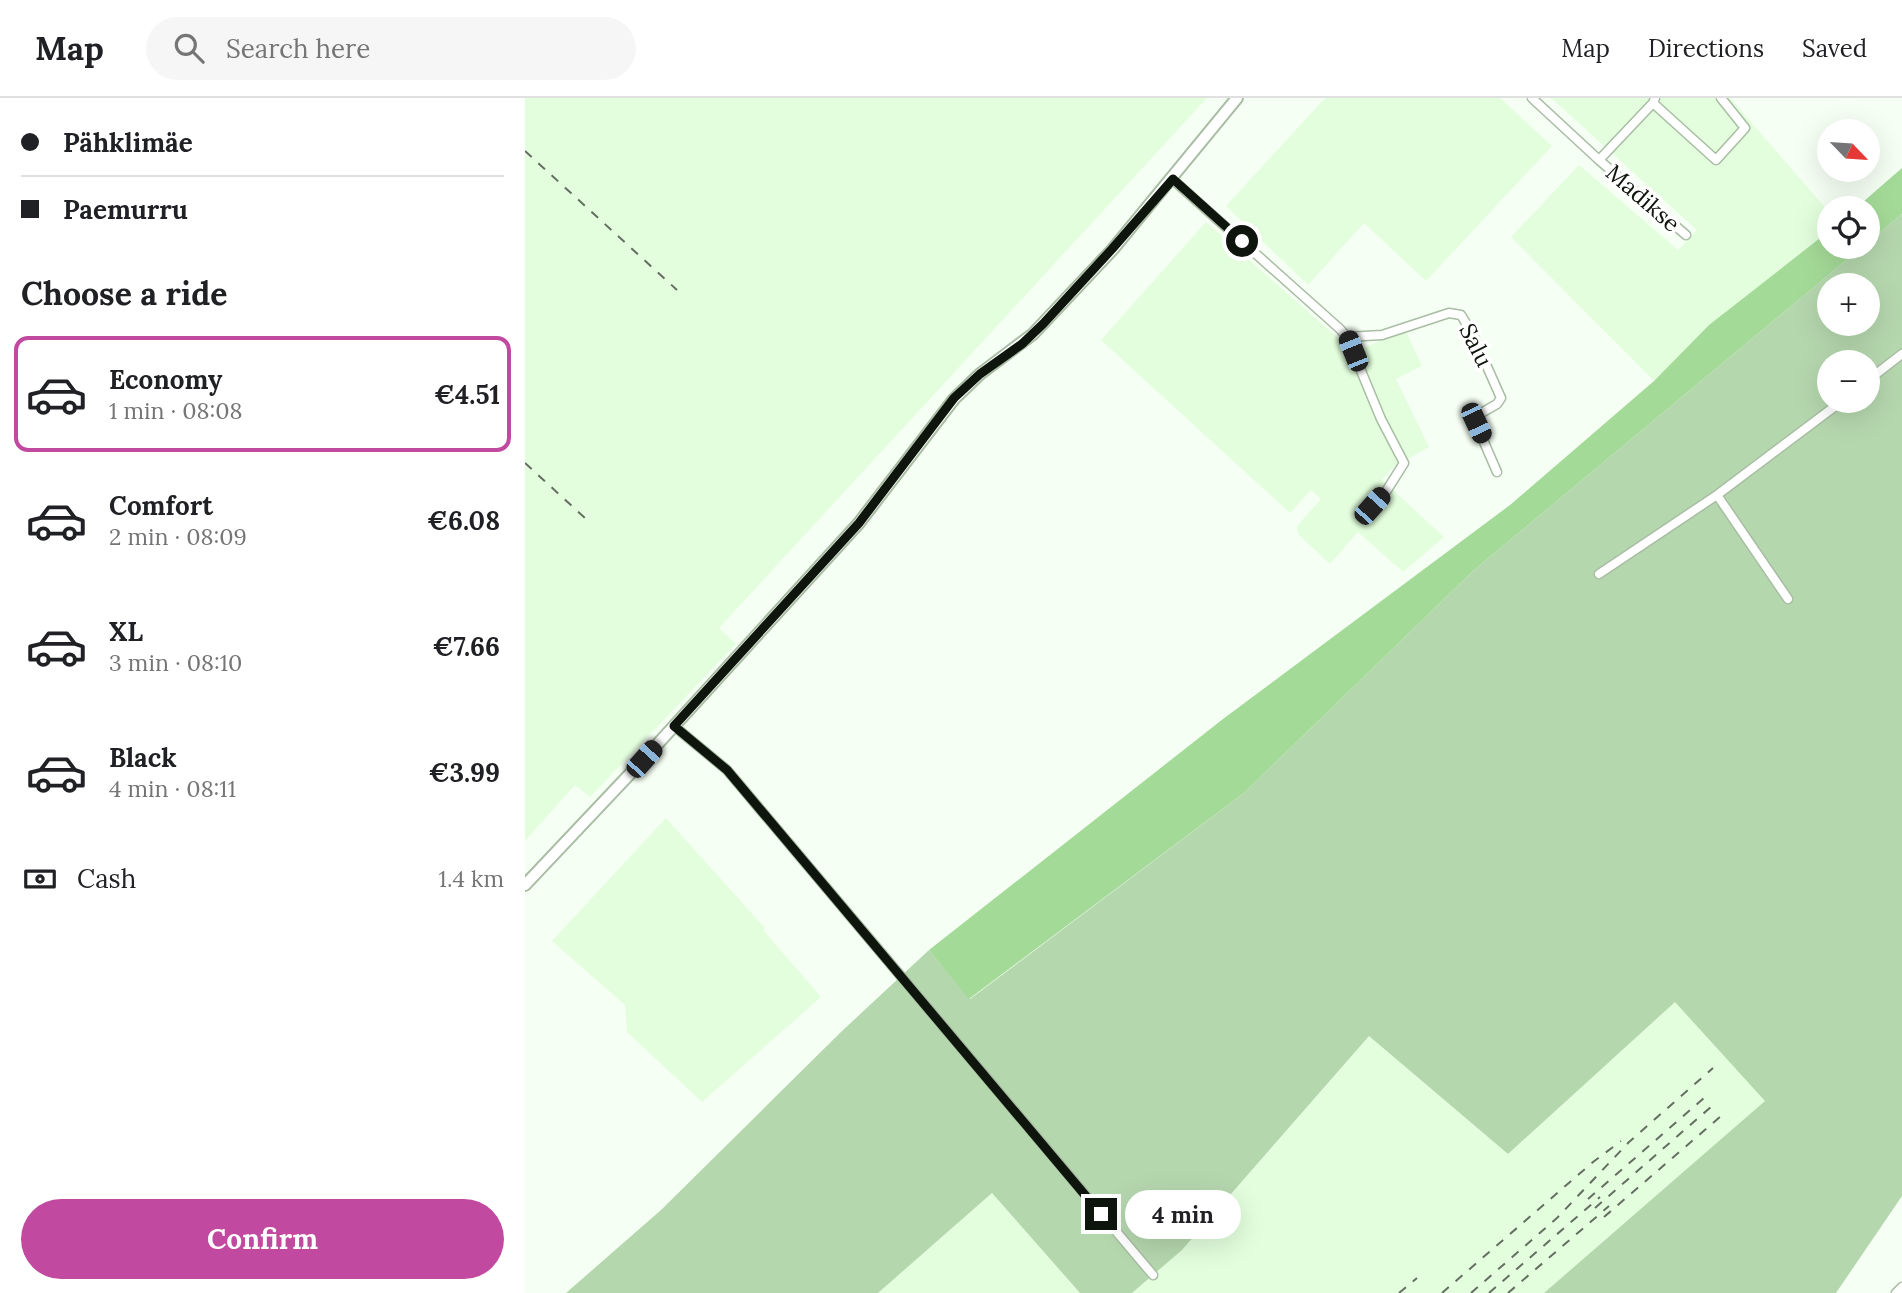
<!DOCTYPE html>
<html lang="en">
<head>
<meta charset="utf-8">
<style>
	:root { --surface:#fff; --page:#f6f6f6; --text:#202124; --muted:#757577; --line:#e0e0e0; --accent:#c14aa0 }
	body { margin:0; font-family:Lora,serif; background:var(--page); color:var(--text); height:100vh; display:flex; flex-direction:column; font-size:26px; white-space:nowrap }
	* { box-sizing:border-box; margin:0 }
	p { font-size:23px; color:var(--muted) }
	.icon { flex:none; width:38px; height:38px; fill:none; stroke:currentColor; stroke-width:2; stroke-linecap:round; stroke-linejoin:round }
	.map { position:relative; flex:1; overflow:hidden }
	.side { display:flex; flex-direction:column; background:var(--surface); width:525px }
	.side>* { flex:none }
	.banner { display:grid; align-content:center; height:154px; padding:0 21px; background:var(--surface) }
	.needle { width:46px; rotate:115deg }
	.controls { position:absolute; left:1292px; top:21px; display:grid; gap:14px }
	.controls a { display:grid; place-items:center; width:63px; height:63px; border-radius:50%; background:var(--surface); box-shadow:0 7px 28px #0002; font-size:35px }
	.end { position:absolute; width:32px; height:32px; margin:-16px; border:9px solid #0e150c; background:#fff; box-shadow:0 0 0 4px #fff }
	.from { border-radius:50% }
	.bubble { position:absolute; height:49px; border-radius:24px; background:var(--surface); box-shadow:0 7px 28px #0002; font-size:23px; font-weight:700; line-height:49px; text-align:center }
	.car { position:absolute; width:21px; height:42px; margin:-21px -10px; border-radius:9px; box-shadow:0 0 5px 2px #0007; background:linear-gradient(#222 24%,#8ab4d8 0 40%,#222 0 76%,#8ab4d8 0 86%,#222 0) }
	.banner b { display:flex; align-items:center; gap:24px; height:66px; font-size:26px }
	.banner b+b { border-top:2px solid var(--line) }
	.banner i { width:18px; height:18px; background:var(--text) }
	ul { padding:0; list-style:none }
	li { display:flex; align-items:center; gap:21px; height:116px; margin:0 14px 10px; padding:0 7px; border:4px solid transparent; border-radius:14px }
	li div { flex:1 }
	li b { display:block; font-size:26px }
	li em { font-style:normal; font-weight:700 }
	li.current { border-color:var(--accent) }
	li>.icon { width:63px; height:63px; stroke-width:1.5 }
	h2 { padding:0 21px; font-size:32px; line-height:84px }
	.pay { display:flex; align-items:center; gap:18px; height:77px; padding:0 21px; font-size:26px }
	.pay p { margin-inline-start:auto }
	.cta { display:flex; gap:14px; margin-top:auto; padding:14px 21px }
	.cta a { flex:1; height:80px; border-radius:42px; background:var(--accent); color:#fff; font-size:28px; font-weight:700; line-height:80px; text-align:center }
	header { display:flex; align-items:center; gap:42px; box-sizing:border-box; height:98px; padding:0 35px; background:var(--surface); border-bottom:2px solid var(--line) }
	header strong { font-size:33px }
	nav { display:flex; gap:38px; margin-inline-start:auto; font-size:24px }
	.search { width:490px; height:63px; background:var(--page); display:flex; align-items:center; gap:18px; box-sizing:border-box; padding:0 24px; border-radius:38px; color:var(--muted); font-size:26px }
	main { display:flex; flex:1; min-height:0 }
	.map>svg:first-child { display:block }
	.built { fill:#e2fedc }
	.green { fill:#b5d7ae; fill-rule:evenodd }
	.forest { fill:#a4da98 }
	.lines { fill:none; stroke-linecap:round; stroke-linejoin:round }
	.street-casing { stroke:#a8bda3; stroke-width:11 }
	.secondary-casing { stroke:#a8bda3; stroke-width:14 }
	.street { stroke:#fff; stroke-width:8 }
	.secondary { stroke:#fff; stroke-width:10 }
	.rail { stroke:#656d63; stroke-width:2; stroke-dasharray:9 9; stroke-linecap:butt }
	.route { stroke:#0e150c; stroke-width:9 }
	.labels { text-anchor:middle; stroke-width:7; stroke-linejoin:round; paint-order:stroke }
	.street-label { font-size:23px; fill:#0e150c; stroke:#fff }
</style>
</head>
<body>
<header>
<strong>Map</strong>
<div class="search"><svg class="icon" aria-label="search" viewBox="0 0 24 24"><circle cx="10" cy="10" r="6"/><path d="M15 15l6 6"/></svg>Search here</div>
<nav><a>Map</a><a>Directions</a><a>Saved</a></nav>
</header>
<main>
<section class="side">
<div class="banner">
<b><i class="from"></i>Pähklimäe</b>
<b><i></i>Paemurru</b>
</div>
<h2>Choose a ride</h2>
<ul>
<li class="current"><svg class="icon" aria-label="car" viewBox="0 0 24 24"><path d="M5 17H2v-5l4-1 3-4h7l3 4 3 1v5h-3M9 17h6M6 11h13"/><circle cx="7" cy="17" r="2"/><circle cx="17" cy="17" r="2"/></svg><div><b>Economy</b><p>1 min · 08:08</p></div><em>€4.51</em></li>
<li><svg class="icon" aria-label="car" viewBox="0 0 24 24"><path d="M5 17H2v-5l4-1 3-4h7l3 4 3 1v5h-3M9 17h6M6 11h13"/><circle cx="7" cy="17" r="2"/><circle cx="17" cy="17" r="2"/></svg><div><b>Comfort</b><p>2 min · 08:09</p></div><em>€6.08</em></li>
<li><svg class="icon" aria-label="car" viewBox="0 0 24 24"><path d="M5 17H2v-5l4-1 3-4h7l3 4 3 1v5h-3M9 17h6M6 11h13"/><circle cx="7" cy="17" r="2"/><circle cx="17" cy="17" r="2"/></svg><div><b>XL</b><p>3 min · 08:10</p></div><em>€7.66</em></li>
<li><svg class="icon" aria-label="car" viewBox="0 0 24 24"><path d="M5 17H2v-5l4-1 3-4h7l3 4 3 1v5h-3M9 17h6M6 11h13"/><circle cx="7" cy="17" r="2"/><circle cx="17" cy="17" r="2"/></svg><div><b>Black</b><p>4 min · 08:11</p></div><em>€3.99</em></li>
</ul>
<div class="pay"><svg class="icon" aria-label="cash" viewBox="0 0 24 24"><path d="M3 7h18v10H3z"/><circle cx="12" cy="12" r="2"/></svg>Cash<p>1.4 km</p></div>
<div class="cta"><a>Confirm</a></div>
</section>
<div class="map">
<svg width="1377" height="1195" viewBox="0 0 1377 1195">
	<rect width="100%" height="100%" fill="#f6fff4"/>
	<path class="built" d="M0,0H682L194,530L211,546L65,699L50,687L0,743Z
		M800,0H975L1027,48L901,183L839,125L783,187L701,108Z
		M1026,0H1205L1304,114V133L1184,227L1129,283L986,139L1054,67L1153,152L1172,132Z
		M681,124L829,254L880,232L897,268L871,281L904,349L870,368L857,382L919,439L878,474L833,434L805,466L773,436L772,428L796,401L786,392L765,415L576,242Z
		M141,720L240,830L238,832L296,899L177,1004L102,934L100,907L27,843Z
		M1150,903L1241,1003L1019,1195H607L657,1152L844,938L983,1056Z
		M467,1095L555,1195H353Z"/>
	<path class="green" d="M1377,116V1098L1311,1195H1019L1240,1003L1150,904L983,1056L844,938L657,1152L607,1195H555L467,1095L353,1195H41L136,1112L317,933L404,852L445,901L719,695L949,472L1337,149H1342V145ZM1304,187H1342V226H1304ZM1304,264H1342V303H1304Z"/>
	<path class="forest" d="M1377,70V116L1342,145V110H1331Z
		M1304,133V149H1337L949,472L719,695L444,901L404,852L698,621L985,407L1129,283L1184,227Z"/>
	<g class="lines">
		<defs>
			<path id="street" d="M1007,0L1074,62L1161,137
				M1128,5L1191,62L1220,30L1196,0
				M1074,62L1128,5L1130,0
				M647,81L815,231L822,239L856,321L879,365L862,392L847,408
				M822,239L857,237L924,215L936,217L948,237L976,300L972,306L951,318L949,321L972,374
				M1342,283L1377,256
				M1192,397L1263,501
				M1074,476L1192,397L1317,303
				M149,628L202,672L628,1177
				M1371,1195L1377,1189"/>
			<path id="secondary" d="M0,787L119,661L334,425L429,301L455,276L508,236L588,151L712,0"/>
		</defs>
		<use href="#street" class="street-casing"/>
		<use href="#secondary" class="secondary-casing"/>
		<use href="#street" class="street"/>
		<use href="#secondary" class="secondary"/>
		<path class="rail" d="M0,53L152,192
			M0,365L60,420
			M1063,1101L1179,1000
			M1070,1110L1187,1008
			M1079,1119L1196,1018
			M874,1195L892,1180
			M917,1195L1068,1064L1096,1043
			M946,1195L1032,1120L1104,1044L1188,970
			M964,1195L1075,1099
			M983,1195L1084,1108"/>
	</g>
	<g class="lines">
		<path class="route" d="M576,1116L202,672L149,628L334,425L429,300L455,276L497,246L518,226L587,151L648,81L717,143"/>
	</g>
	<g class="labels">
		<g class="street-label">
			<text transform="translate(1118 100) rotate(41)" y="8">Madikse</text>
			<text transform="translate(951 247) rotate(63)" y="8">Salu</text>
		</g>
	</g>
</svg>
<div class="controls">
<a><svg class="needle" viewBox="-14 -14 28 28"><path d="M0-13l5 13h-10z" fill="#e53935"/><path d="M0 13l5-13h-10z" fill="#757577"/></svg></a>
<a><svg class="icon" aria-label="locate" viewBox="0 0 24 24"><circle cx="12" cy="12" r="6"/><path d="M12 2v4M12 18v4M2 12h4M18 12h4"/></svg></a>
<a>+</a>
<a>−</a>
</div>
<i class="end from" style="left:717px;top:143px"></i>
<i class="end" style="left:576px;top:1116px"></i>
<div class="bubble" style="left:600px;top:1092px;width:116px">4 min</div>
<i class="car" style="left:828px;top:253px;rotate:338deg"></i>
<i class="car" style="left:951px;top:325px;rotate:155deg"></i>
<i class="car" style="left:847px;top:408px;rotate:42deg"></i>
<i class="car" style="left:119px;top:661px;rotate:42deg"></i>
</div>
</main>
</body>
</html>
